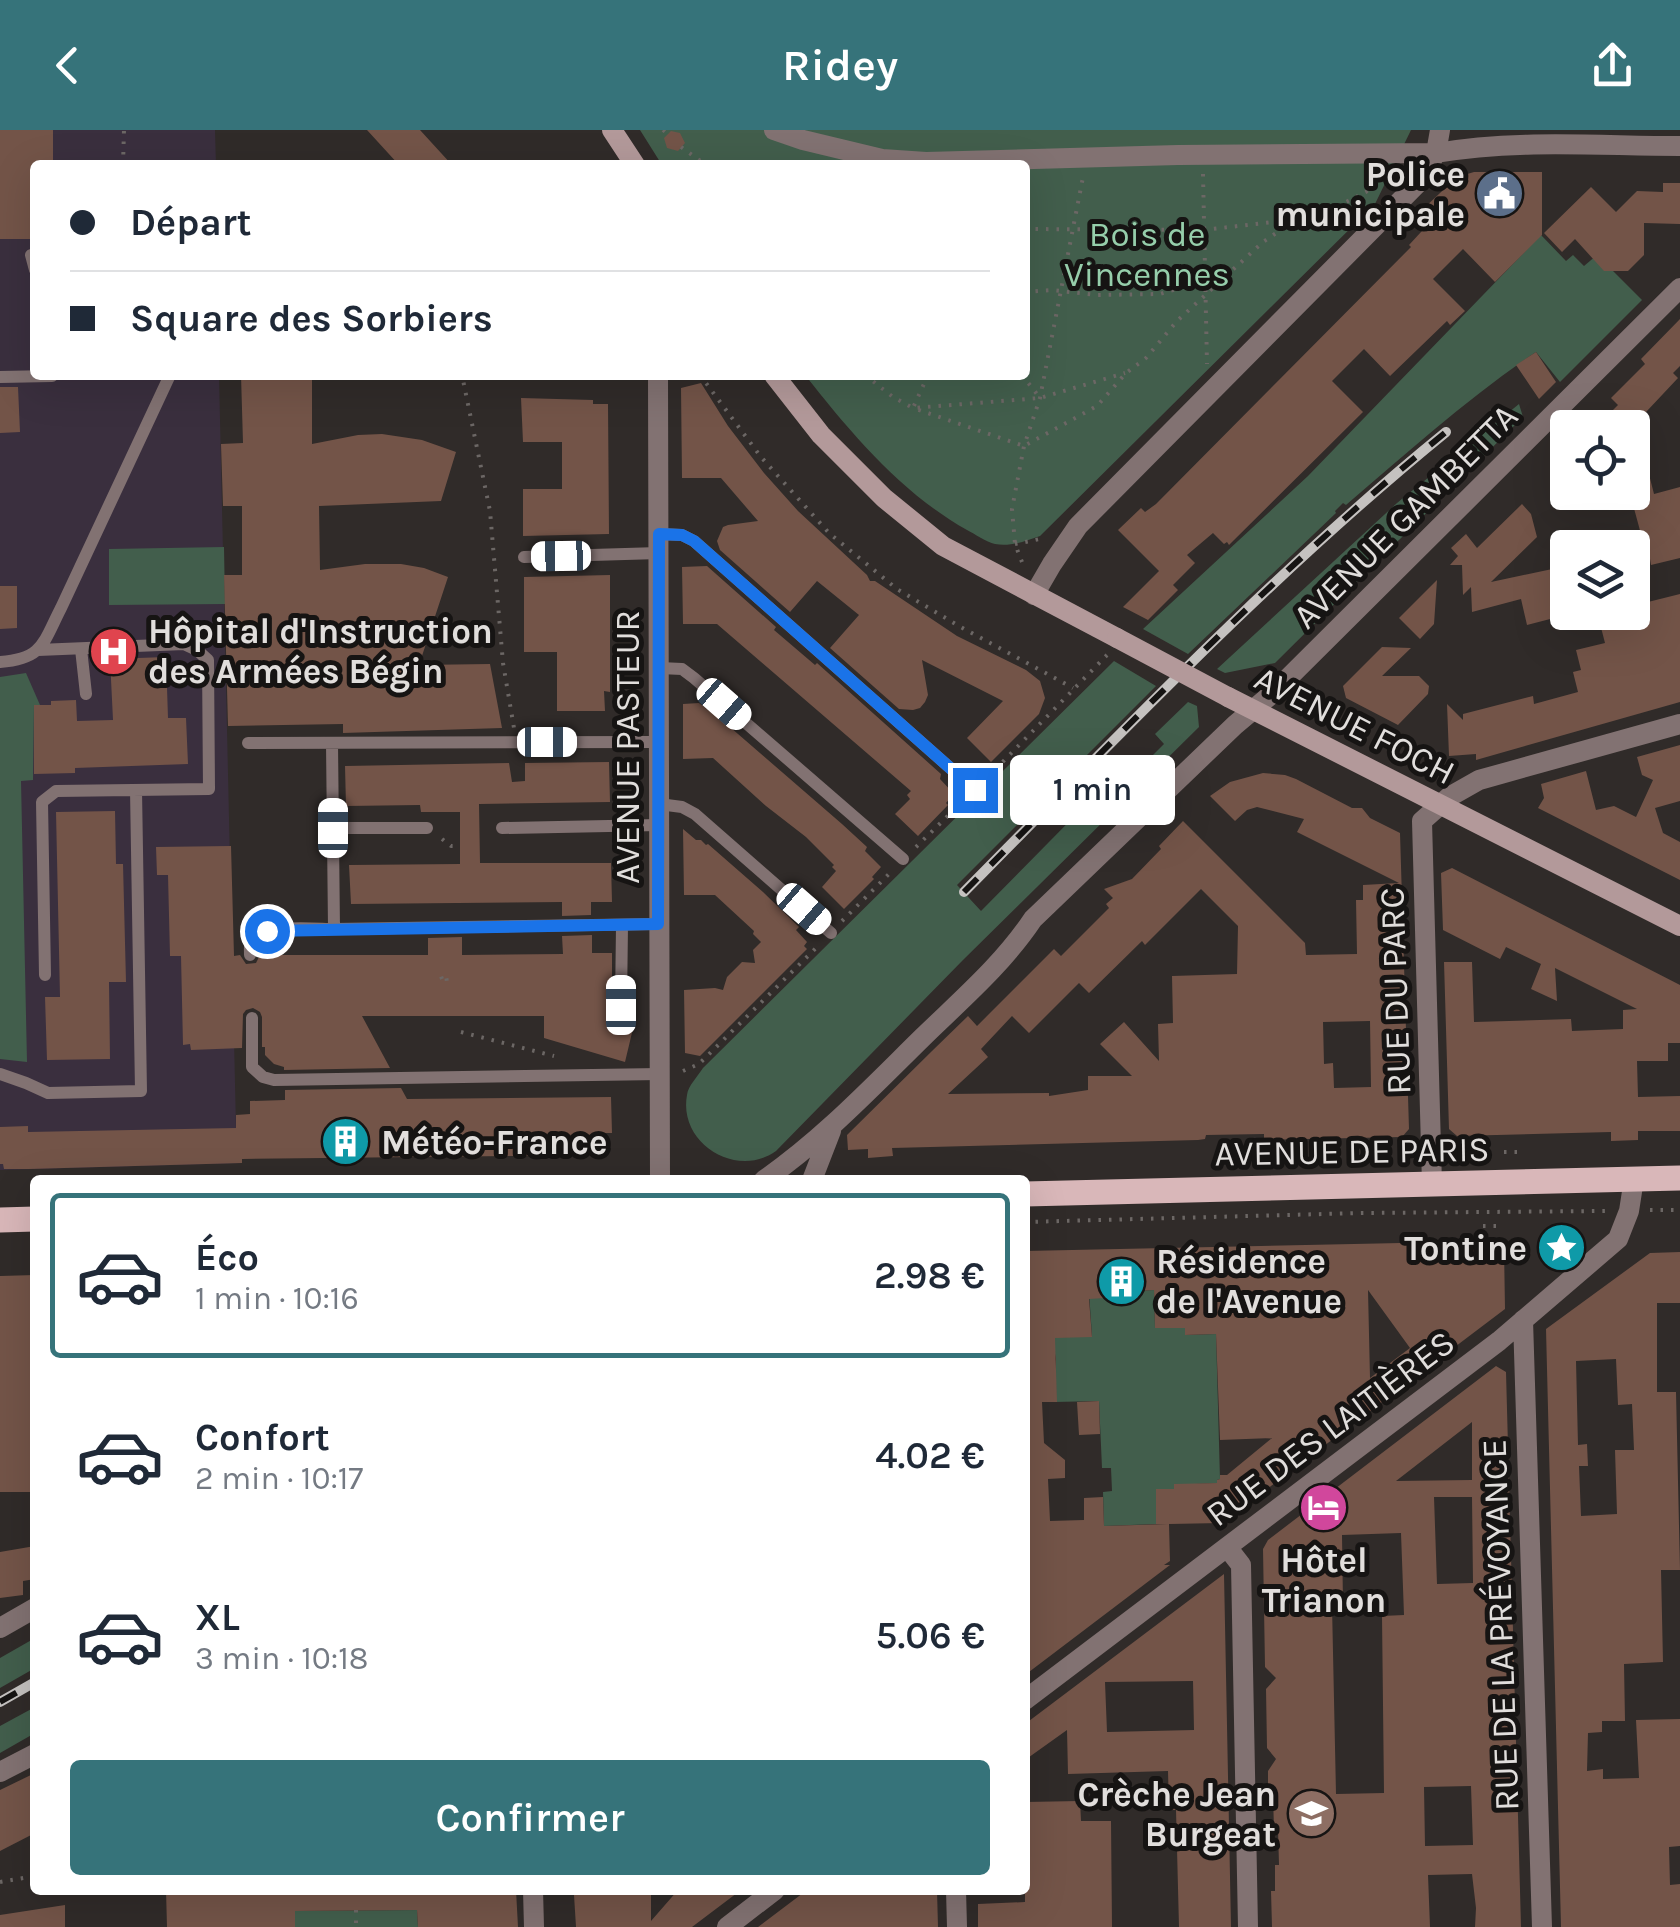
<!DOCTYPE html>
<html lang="fr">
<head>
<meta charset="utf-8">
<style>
	:root { --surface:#fff; --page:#f2f2f3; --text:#1f2937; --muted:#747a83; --line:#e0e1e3; --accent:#36737a }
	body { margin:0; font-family:Karla,sans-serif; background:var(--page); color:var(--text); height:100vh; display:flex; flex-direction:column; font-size:38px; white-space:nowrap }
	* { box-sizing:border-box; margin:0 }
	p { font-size:32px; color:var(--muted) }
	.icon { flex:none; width:55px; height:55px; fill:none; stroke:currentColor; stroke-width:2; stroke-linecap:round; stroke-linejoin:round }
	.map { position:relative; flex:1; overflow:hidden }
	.drawer { position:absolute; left:30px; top:1045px; width:1000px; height:720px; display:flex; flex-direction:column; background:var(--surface); border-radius:10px; box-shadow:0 10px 40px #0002 }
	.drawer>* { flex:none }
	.top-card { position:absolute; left:30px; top:30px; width:1000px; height:220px; border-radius:10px; box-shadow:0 10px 40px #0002; display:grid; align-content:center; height:220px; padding:0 40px; background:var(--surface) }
	.controls { position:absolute; left:1550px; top:280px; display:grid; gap:20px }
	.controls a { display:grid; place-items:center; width:100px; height:100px; border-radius:10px; background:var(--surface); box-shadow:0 10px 40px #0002; font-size:50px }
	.end { position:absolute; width:45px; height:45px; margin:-22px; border:12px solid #1a73e8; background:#fff; box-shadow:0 0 0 5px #fff }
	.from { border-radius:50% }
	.bubble { position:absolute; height:70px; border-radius:10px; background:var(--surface); box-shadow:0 10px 40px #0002; font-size:32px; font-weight:600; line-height:70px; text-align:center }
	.car { position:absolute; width:30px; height:60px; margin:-30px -15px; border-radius:12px; box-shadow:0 0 8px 2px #0007; background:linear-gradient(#fff 24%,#345 0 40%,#fff 0 76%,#345 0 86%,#fff 0) }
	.top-card b { display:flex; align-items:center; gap:35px; height:95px; font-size:38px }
	.top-card b+b { border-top:2px solid var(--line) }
	.top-card i { width:25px; height:25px; background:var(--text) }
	ul { padding:18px 0 0; list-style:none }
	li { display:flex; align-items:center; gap:30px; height:165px; margin:0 20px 15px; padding:0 20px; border:5px solid transparent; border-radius:10px }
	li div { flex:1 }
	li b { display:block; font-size:38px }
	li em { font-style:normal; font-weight:600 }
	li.selected { border-color:var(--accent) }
	li>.icon { width:90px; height:90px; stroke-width:1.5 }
	.primary-button { display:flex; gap:20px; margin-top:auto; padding:20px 40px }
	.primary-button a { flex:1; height:115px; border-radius:10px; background:var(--accent); color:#fff; font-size:40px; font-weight:600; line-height:115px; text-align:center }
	header { display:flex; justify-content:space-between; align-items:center; height:130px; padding:0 40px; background:var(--accent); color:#fff; font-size:45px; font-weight:600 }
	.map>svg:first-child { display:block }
	.medical { fill:#3a2f3e }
	.green { fill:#425e4c }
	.building { fill:#735448; fill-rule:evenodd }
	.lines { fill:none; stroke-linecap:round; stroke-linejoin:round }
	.path { stroke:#6c6765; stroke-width:4; stroke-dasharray:2.5 8; stroke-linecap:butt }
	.lane { stroke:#827272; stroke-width:12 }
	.street { stroke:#827272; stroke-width:20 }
	.secondary { stroke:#b3999a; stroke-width:20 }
	.primary { stroke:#d9b7b9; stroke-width:25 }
	.rail-casing { stroke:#c5c2c0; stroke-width:10 }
	.rail { stroke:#161413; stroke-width:6; stroke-dasharray:19; stroke-linecap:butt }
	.secondary-bridge { stroke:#b3999a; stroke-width:20 }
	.route { stroke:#1a73e8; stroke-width:12 }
	.labels { text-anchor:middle; stroke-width:10; stroke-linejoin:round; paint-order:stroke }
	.poi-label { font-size:35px; font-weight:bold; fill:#e1dedc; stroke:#161413; text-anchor:end }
	.park-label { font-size:35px; fill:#96ceab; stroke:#161413 }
	.street-label { font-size:35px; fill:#e1dedc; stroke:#161413 }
</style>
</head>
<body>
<header><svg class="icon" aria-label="back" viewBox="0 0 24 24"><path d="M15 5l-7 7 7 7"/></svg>Ridey<svg class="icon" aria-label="share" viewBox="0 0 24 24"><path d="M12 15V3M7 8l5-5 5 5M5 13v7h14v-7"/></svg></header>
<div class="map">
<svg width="1680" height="1797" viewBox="0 0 1680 1797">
	<rect width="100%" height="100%" fill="#302b29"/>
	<path class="medical" d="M0,0H215L216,35H35V245H219L236,997H241L242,1033L0,1040Z"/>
	<path class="green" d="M640,0H1411L1375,74L1040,406C1026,411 1010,417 995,414C986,412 975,404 967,400C901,363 851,303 805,245H1025V35H662Z
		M1541,105L1566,131L1573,125L1584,136L1597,125L1642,170L1560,252L1536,222C1468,268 1407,323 1346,375L1343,373L1335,381L1336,383L1188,524L1143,499L1308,346Z
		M1519,274L1523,287L1275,533L1225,543L1217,539L1397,373Z
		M224,417L225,474L109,475V419Z
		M1114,531L1156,556L957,755L981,781L1114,646L1119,641L1128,650L1164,614L1155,604L1188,572L1197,576L1199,597L963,830L776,1021C737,1049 678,1014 687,965C688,956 698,946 703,938Z
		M26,543L40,575H34L33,650L21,651L27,932L0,929V547Z
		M1551,1105L1572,1106L1577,1110L1576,1117L1555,1133L1552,1132Z
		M1154,1160L1155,1198H1185L1186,1205L1216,1204L1220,1349L1217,1350V1353L1174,1355V1359H1156L1157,1394L1104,1396L1103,1362L1112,1361L1111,1338H1102L1099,1271L1054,1272L1056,1229L1052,1207L1092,1206L1089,1162L1110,1168L1120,1167V1162Z
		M35,1508V1538L0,1558V1528Z
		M35,1577V1603L0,1623V1596Z
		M417,1780L418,1797H295V1781Z"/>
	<path class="building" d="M0,0H53V35H35V109H0Z
		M367,0H420L452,35H399Z
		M671,1L680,3L685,13L678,21L667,18L664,8Z
		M1474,42H1542V105L1495,152L1463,119L1433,149L1465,181L1450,195L1447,191L1390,246L1364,219L1332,251L1363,282L1229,415L1227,412L1224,414L1213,403L1187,425L1195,433L1173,455L1178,460L1148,490L1123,477L1159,441L1118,400L1141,378L1145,382L1156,374L1411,117L1409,115L1433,89L1423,79L1457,47Z
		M1663,53H1680V94L1644,93V125L1628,141H1604L1575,109L1562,122L1544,103L1591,57L1616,82L1637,61L1663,62Z
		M1680,189V236L1673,243L1678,248L1631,298H1595L1618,275L1611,268L1645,234L1641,229Z
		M1536,222L1556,252L1539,269L1516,235Z
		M241,245H312V314L358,305L382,304L422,310L456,322L441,371L319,376L320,440L365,434H401L424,438L448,447L419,535L490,534L502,598L343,603V594L228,596L224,445H242V376H223L221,314L243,313Z
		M701,253L728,296L764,343L798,381L867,445L870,451H875L957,506L1026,540L1040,551L1045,568L1039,584L991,632L967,608L1003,571L922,530L928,565L925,572L920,578L913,580L899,579L830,518L859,485L817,451L790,482L720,420L717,411L723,397L728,395L758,391L721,348H682L681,258Z
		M0,257H18L20,302L0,303Z
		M521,268L593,270V274H608L609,404L523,406V359H562V312H523Z
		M1632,305H1639L1654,364L1680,357V428L1651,435L1650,429L1648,430L1632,371Z
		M1522,374L1531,384L1537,407L1491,452L1557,438L1558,442L1568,439V469L1551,474L1554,488L1527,495L1521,469L1472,482L1471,457L1463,465L1462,435H1450L1458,426L1451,418L1466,404L1477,418Z
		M707,436L776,497L774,500L815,535L817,533L941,644L940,649L954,664L946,673L948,675L918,706L895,684L910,669L907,665L911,661L717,494H683L682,437Z
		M610,445V562L604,561L605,581H557V522H524V447Z
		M1437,450L1434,494L1420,509L1399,488Z
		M0,456H17V498L0,499Z
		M1680,464V572L1476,630V624L1449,626L1447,574L1463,590V584L1533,566L1534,574L1578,562L1573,542L1581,540L1576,520L1605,513L1597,482H1632L1650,477L1648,472Z
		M1382,517L1411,518L1382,546H1419L1429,556L1428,564L1398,595L1346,568L1343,556Z
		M166,527L168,588H186L188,634L75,638V643L34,644V575H51V571L76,570L77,591L113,590L110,529Z
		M699,573L723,591L842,694L867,717L865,721L881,737L872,747L874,749L844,779L822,757L836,741L832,737L834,735L806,707L766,676L713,628L683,629V574Z
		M1680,615V671L1655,678L1663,703L1680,712V750L1538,678L1544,668L1541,654L1586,641L1596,680L1614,676L1636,687L1653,650L1642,645L1637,627Z
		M609,632L610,672L479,674L480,733H611L612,772H591V785L562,786V772L351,774L349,735L460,734V682H421L420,675L346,676L345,636L509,633L512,652L525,651V633Z
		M1263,643L1285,645L1296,649L1352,678H1362L1370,688L1400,703L1409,999L1402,1007L1264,1010V1004L1206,1005L1205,1009L1198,1010L892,1018L893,1026L868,1028V1019L848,1020L847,1005L932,921L968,886L977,896L1054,819L1061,826L1109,778L1106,774L1113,768L1104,759L1132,749L1161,719L1159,716L1183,691L1305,813L1306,825L1357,824L1356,770H1363V755L1399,753L1297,702L1304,689L1257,677L1247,680L1235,691L1210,666L1230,652ZM1201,759L1238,796L1237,844L1172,846L1173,893L1158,894L1159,931L1124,892L1100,914L1132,946H1088V960L1049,966V963L948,964L988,927L981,919L1012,886L1029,903L1079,853L1089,863L1142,811L1145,815ZM1370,891L1371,957L1334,958L1333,933L1324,934L1323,892Z
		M115,681L116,734H123L126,852H109L110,929L47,930L45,867H60L56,682Z
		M683,699L696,710H701L706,715L708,714L763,762L799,797L796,800L807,812L804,816L807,819L700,926L685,923L684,860L715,858L723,860L727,847L742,832L755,833L753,820L761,812L753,804L754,801L715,765H684Z
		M231,716L234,826L240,825L246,834L256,833L260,825H428V808L462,807V825L563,824L562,806L592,805V823H612V879L620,885L636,886L625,932L544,908V886H362L390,938L284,940V937L274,934L265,925V917H262V887L260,882L253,878L246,880L243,884L242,918L191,920L190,914L183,915L181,826H170L168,745H157L156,717Z
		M1452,738L1680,855V913H1668V931H1637L1638,967L1680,966V1001H1638V1010L1611,1011V1002L1457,1006L1449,999L1444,832H1472L1474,892L1571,889L1572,901L1623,899V880L1637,879L1555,838L1557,871L1531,859L1541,834L1506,817L1500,829L1443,800L1441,743Z
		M401,958L407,969L611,967L612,1003H596L597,1025L242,1029V1033L29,1039H4L3,1034H0V997L28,996V1002L236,998V985L250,984V971L285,970V960Z
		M1496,1111L1504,1118L1505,1179L1222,1393L1169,1394L1170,1431L1164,1435H1170L1025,1545V1121ZM1154,1160L1155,1198H1185V1205L1216,1204L1220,1310L1272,1308L1227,1345H1220V1349L1217,1350V1353L1174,1354V1359H1156V1394H1168L1104,1396L1103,1367L1084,1368V1390L1050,1391L1048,1349L1065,1348V1330L1044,1313L1042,1272H1057L1055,1208L1092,1207L1089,1169L1120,1167V1162ZM1368,1160L1410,1218L1370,1248Z
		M1680,1122V1173H1657V1262H1676L1680,1440H1661L1663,1532L1624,1534L1625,1591H1602V1602L1588,1603L1587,1641L1603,1639V1649L1639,1648L1636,1590L1680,1589V1716L1669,1717L1670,1755L1680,1754V1797H1561L1546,1199L1650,1123ZM1616,1229L1618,1275L1632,1274L1634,1320H1615L1617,1384L1581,1386L1579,1336H1588L1587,1314L1578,1315L1576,1231Z
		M35,1145V1362H0V1146Z
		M1496,1236L1506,1242L1521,1797H1475L1476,1778L1472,1744L1428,1745L1430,1797H1272L1271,1761H1275V1735H1279L1278,1699H1274L1273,1666L1268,1665V1641L1276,1629L1267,1618L1266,1559L1276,1548L1265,1537L1263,1419L1268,1410ZM1472,1292V1350L1396,1351ZM1434,1367H1472L1473,1453L1437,1454ZM1401,1403L1404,1485L1382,1486L1384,1663L1336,1664L1332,1475L1343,1474L1342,1405ZM1471,1656L1473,1715L1425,1716L1424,1657Z
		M1099,1271L1100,1304L1079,1305L1077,1272Z
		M35,1416V1449L23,1451V1465L0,1468V1422Z
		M1224,1444L1231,1797H1179L1176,1680H1169L1168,1641L1068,1644L1067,1600L1025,1630V1594ZM1193,1551L1194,1600L1107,1602L1105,1552Z
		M35,1643V1703L0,1721V1660Z
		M1080,1671L1081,1691H1111L1112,1797H978V1774L1025,1772V1672Z
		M166,1760H464V1763L516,1760L518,1797H418L417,1780L295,1781V1797H167Z
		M678,1760H741L692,1797H576L574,1765L577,1763L651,1761V1791Z
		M807,1760H937L938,1797H758Z
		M65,1775V1797H0V1785Z"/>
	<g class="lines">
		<path class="path" d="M663,0L668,4
			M681,17L706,35
			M123,35L124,0
			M1203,44L1207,234
			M1025,99L1204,100L1281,91L1324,83L1366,62L1378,49
			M1025,162L1051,160L1097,165L1160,164L1173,160L1206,137
			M469,245L463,250L490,381L503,533L514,598
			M700,245L761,327L829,403L897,459L959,496L1073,558
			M865,245L893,267L913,278L1040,268L1125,243
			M928,245L913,278L1024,316L1097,276L1126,243L1146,228L1177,191L1263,112L1300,87
			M1022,245L1040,268
			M1015,414L1045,408
			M1022,432L1015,414L1012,379L1024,316L1040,268L1083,47
			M988,647L1107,525
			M620,679V629
			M442,709L451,716H460
			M916,717L963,671
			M842,791L892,741
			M442,849L441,846H446L447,852
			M461,902L554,926
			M683,941L699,934L818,816
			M1504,1022H1524
			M1650,1080H1680
			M1025,1092L1361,1083L1605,1081
			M1483,1096H1500
			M0,1752L35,1746
			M356,1780V1797"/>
		<path class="lane" d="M31,125L35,140
			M0,247L52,246
			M659,404L682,405L694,411L975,660
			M524,427L659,423
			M81,519L86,564
			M38,520L184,514L197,520L208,530L209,659L56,661L42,672L45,845
			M0,532C43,529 43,513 61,478L170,245
			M660,538L682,539L694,548L903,729
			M248,613L660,612
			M332,613L334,799L659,794
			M659,674L682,677L695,684L831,803
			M333,698H427
			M502,698L659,695
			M250,825C250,819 249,814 253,809C264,794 316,799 334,799
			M621,875L622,795
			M252,888V937L263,947L274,950L660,944
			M0,944L26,953L48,963L141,961L136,660"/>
		<path class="street" d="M774,0L803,10L882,29L926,32L1178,25L1436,23C1517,9 1599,16 1680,16
			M658,245L660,1050
			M1034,465L1052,434L1078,396L1419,52L1436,23L1440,0
			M764,1050C823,1009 872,957 923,907C962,869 1003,834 1033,789L1235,595L1273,563L1680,158
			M812,1050L831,1001
			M1432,1054L1422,691L1449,667L1479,650L1680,594
			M1523,1190L1542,1797
			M1227,1417L1241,1435L1248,1797
			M0,1498L35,1478
			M1025,1570L1499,1211L1618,1109L1629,1081L1634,1049
			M0,1642L35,1624
			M533,1760L534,1797
			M956,1760L957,1797
			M727,1797L775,1760"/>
		<path class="secondary" d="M612,0L635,35
			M774,245L821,305L884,368L943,416L1117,508
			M1228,567L1680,796"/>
		<path class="primary" d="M1025,1064L1680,1048
			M0,1090L35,1089"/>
		<defs>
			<path id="rail" d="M964,762C1120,604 1274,442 1446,302
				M0,1572L35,1552"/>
		</defs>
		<use href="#rail" class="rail-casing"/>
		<use href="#rail" class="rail"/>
		<path class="secondary-bridge" d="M1117,508L1228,567"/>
	</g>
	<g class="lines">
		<path class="route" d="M267,801L658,794L659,404L682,405L694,411L975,660"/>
	</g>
	<defs>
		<symbol id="civic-disc" viewBox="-11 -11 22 22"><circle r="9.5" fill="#5c6f8a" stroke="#161413"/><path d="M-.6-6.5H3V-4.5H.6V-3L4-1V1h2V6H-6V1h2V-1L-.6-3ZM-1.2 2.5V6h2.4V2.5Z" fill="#fff"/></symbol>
		<symbol id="hospital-disc" viewBox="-11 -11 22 22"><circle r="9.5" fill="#e0444e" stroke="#161413"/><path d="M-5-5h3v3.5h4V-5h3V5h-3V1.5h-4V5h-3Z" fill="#fff"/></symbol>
		<symbol id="building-disc" viewBox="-11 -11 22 22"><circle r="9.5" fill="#0f9aa8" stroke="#161413"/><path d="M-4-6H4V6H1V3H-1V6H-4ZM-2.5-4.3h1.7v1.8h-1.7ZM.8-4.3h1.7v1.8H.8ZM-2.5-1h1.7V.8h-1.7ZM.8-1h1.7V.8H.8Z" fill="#fff"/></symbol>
		<symbol id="sight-disc" viewBox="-11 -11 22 22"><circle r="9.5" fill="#0f9aa8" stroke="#161413"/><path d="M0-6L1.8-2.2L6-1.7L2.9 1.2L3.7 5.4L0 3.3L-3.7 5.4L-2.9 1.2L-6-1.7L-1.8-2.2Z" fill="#fff"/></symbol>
		<symbol id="hotel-disc" viewBox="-11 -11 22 22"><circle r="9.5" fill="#d1479c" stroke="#161413"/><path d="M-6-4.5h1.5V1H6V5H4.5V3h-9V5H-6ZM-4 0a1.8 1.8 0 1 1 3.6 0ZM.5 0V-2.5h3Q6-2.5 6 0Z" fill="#fff"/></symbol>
		<symbol id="school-disc" viewBox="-11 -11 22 22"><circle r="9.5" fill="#8d6e63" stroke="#161413"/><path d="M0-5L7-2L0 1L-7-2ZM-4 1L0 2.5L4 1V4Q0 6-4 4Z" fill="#fff"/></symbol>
	</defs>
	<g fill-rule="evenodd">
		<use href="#civic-disc" x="1472" y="36" width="55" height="55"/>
		<use href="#hospital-disc" x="86" y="494" width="55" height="55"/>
		<use href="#building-disc" x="318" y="984" width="55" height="55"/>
		<use href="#sight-disc" x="1534" y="1090" width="55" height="55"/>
		<use href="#building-disc" x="1094" y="1124" width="55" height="55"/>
		<use href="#hotel-disc" x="1296" y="1350" width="55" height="55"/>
		<use href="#school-disc" x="1284" y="1656" width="55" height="55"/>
	</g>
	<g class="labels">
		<g class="poi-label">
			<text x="1465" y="56">Police<tspan x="1465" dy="40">municipale</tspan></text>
			<text x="148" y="513" text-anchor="start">Hôpital d'Instruction<tspan x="148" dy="40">des Armées Bégin</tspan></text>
			<text x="381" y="1024" text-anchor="start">Météo-France</text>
			<text x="1527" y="1130">Tontine</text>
			<text x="1156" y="1143" text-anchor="start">Résidence<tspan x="1156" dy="40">de l'Avenue</tspan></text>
			<text x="1324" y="1442" text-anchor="middle">Hôtel<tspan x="1324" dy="40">Trianon</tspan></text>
			<text x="1276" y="1676">Crèche Jean<tspan x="1276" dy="40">Burgeat</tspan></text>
		</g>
		<g class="park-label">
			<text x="1147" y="116">Bois de<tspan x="1147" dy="40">Vincennes</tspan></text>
		</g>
		<g class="street-label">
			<text transform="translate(1405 386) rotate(-45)" y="12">AVENUE GAMBETTA</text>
			<text transform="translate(1355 595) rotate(27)" y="12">AVENUE FOCH</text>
			<text transform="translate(627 617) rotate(-90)" y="12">AVENUE PASTEUR</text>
			<text transform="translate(1395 861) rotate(-92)" y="12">RUE DU PARC</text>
			<text transform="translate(1352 1021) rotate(-1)" y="12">AVENUE DE PARIS</text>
			<text transform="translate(1330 1298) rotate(-37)" y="12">RUE DES LAITIÈRES</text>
			<text transform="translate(1500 1495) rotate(-92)" y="12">RUE DE LA PRÉVOYANCE</text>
		</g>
	</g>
</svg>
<div class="controls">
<a><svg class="icon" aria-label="locate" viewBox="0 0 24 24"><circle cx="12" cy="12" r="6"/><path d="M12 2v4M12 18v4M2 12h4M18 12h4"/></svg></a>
<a><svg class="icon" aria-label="layers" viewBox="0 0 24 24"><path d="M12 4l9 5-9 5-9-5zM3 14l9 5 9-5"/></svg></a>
</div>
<i class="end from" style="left:267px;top:801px"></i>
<i class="end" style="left:975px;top:660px"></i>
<div class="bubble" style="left:1010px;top:625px;width:165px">1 min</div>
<i class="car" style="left:561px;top:426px;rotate:269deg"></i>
<i class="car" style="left:724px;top:574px;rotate:131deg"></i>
<i class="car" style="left:547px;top:612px;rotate:90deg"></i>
<i class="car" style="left:333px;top:698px;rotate:0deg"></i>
<i class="car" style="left:804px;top:779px;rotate:131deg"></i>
<i class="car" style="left:621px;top:875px;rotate:0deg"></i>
<div class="top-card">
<b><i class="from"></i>Départ</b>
<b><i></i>Square des Sorbiers</b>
</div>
<section class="drawer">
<ul>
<li class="selected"><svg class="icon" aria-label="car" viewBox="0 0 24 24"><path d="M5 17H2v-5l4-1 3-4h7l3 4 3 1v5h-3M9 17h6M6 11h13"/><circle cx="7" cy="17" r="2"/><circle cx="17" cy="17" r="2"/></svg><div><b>Éco</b><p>1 min · 10:16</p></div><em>2.98 €</em></li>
<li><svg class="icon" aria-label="car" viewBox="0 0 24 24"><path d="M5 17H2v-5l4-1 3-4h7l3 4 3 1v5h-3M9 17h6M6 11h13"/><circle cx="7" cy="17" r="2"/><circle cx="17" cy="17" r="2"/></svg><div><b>Confort</b><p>2 min · 10:17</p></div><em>4.02 €</em></li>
<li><svg class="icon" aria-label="car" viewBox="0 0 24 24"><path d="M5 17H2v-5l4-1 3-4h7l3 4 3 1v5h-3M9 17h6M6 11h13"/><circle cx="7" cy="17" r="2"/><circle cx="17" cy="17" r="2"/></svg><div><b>XL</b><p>3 min · 10:18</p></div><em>5.06 €</em></li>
</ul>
<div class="primary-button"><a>Confirmer</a></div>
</section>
</div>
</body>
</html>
